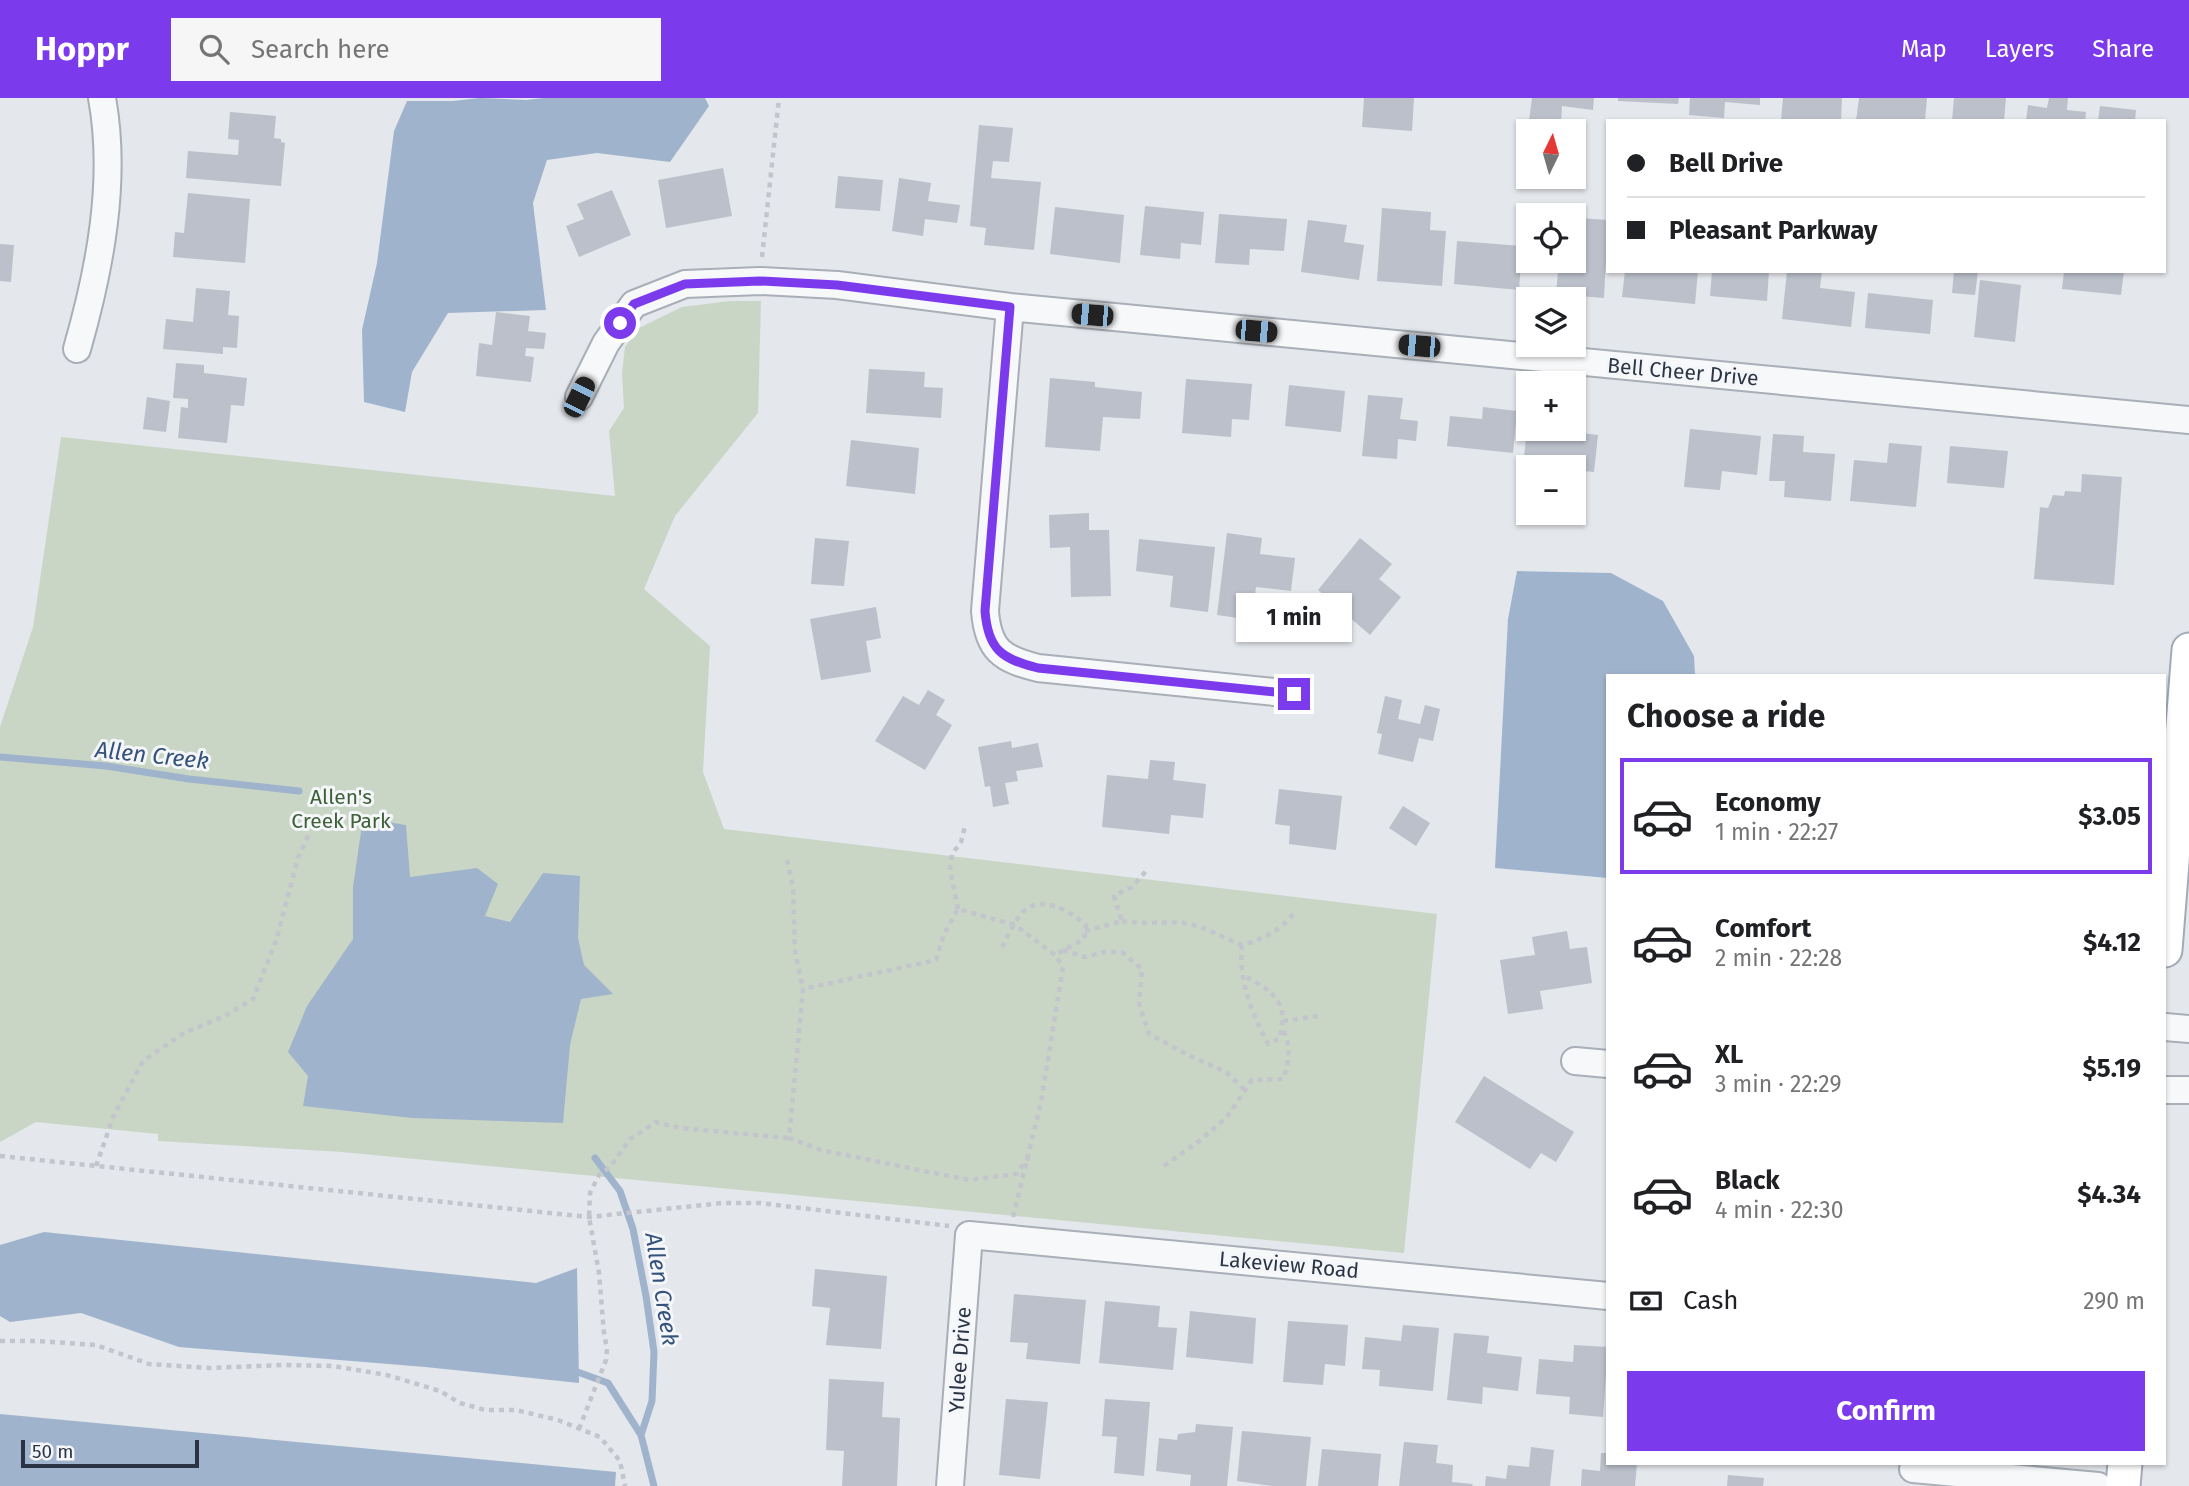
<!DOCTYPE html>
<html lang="en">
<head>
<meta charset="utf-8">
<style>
	:root { --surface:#fff; --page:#f6f6f6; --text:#202124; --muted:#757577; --line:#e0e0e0; --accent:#7c3aed }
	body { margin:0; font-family:"Fira Sans",sans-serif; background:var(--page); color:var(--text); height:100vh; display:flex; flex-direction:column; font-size:26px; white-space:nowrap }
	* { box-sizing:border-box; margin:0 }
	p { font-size:23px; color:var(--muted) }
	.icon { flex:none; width:38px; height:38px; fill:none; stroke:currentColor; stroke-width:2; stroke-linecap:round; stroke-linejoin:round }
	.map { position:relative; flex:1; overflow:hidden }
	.side { position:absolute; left:1606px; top:576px; width:560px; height:791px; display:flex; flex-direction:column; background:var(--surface); border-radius:0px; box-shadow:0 2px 5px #0004 }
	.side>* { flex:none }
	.hud { position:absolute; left:1606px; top:21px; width:560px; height:154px; border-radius:0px; box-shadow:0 2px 5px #0004; display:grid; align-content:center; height:154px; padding:0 21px; background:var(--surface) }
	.needle { width:46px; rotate:5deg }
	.buttons { position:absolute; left:1516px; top:21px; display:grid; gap:14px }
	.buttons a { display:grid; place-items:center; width:70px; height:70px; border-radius:0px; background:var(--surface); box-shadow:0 2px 5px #0004; font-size:35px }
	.scale { position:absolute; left:21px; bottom:18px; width:178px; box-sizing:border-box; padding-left:7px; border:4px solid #2b3445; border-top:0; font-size:19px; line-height:24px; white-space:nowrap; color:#2b3445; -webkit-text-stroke:5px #f4f6f9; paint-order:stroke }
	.end { position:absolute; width:32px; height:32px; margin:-16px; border:9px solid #7c3aed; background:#fff; box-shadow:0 0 0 4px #fff }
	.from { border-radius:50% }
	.bubble { position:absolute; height:49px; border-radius:0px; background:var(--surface); box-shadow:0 2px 5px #0004; font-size:23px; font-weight:700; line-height:49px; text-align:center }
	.car { position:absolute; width:21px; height:42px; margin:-21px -10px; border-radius:9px; box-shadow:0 0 5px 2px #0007; background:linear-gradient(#222 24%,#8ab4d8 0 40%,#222 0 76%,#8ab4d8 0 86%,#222 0) }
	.hud b { display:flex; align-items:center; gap:24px; height:66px; font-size:26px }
	.hud b+b { border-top:2px solid var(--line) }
	.hud i { width:18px; height:18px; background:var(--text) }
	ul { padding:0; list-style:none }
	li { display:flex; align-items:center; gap:21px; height:116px; margin:0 14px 10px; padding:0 7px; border:4px solid transparent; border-radius:0px }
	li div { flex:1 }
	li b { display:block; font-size:26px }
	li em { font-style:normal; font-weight:700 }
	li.on { border-color:var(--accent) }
	li>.icon { width:63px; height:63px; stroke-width:1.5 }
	h2 { padding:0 21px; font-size:32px; line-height:84px }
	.pay { display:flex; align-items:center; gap:18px; height:77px; padding:0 21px; font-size:26px }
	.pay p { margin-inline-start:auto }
	.primary-button { display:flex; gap:14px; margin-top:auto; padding:14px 21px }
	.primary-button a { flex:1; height:80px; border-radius:0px; background:var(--accent); color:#fff; font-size:28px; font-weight:700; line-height:80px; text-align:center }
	header { display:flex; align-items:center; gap:42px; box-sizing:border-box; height:98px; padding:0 35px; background:var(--accent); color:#fff }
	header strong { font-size:33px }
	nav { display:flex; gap:38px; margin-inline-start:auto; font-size:24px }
	.search { width:490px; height:63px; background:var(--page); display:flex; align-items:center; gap:18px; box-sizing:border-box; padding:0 24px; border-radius:0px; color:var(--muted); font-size:26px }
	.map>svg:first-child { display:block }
	.green { fill:#c9d6c5 }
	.water { fill:#9fb4cc }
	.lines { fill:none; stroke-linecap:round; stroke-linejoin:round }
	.stream { stroke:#9fb4cc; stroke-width:7 }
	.building { fill:#bbc0ca }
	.minor-casing { stroke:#a9aeb7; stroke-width:30 }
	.major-casing { stroke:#a3abb8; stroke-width:37 }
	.path { stroke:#c2c5cb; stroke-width:4.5; stroke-dasharray:5 5; stroke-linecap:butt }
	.minor { stroke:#f7f8fa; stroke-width:26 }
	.major { stroke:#fff; stroke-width:33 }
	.route { stroke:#7c3aed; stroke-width:9 }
	.labels { text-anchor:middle; stroke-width:6; stroke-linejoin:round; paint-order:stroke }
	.street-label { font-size:21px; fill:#2b3445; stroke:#f4f6f9 }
	.park-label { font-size:21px; fill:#3f6138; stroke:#f4f6f9 }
	.water-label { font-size:23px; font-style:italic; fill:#34527a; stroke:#f4f6f9 }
</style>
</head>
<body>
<header>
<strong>Hoppr</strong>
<div class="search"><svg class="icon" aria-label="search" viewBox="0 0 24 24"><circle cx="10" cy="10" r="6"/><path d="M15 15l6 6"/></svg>Search here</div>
<nav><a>Map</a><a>Layers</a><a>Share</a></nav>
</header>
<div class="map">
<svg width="2189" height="1388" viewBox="0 0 2189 1388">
	<rect width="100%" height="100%" fill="#e4e7ec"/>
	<path class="green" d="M730,203H761L758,315L675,418L644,491L710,548L703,674L724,731L1437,816L1404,1155L342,1054L158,1043V1036L36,1024L0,1044V629L33,529L61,339L615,398L609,333L624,310L622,275L625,249L639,230L682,209Z"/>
	<path class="water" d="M480,0L526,2L544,0H705L709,8L670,64L597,55L547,62L533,105L546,212L448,215L412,274L405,314L364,304L362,232L377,165L394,33L407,3H453Z
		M1517,473L1611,475L1663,503L1694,558L1695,577L1608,578V780L1495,770L1508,521Z
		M363,720L406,727L410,779L477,770L498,786L485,818L510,824L543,775L580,778L578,840L584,867L613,896L581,901L570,947L563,1025L412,1020L303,1008L308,978L288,954L307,908L353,841V789Z
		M44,1134L536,1185L577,1170L579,1285L425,1269L179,1249L81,1215L10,1224L0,1218V1147Z
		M0,1316L616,1374L615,1388H0Z"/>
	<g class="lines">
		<path class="stream" d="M0,659L106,668L189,681L299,693
			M595,1060L620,1093L633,1131L646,1198L654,1254L652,1303L641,1337
			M572,1272L608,1285L641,1337L654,1388"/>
	</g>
	<path class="building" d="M1364,0H1414L1412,33L1362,29Z
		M1532,0H1594L1593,12L1562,8L1561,26L1529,23Z
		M1618,0H1679L1678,6L1618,3Z
		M1690,0H1760V7L1725,4L1724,20L1689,17Z
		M1783,0H1842L1841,23H1781Z
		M1859,0H1927L1925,23H1856Z
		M1954,0H2006L2004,23H1952Z
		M2049,0H2068L2067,12L2086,14L2085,23H2026L2028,7L2047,10Z
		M2100,8L2136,12L2135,23H2098Z
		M230,14L276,18L274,40L281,41V44L285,45L281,88L186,80L188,53L238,57L239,42L228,41Z
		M979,27L1013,30L1009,64L993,63L991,80L1041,84L1034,152L984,147L986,130L970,128Z
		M723,70L732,118L666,130L658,82Z
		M838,78L883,82L880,113L835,110Z
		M899,80L931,85L928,103L960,107L957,125L925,121L923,138L892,133Z
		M612,92L631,137L579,159L566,128L584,121L577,106Z
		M188,95L250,101L245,165L173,159L175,134L184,135Z
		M1145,108L1204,114L1201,147L1181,145L1180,161L1140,157Z
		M1055,109L1124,117L1120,165L1050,156Z
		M1382,110L1431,114L1430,132L1446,133L1442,188L1377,183Z
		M1219,116L1287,121L1284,153L1250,151L1249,167L1215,165Z
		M1578,120L1608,122L1604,200L1556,196L1559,163H1573V139H1576Z
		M1308,122L1347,127L1344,144L1364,147L1359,182L1301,174Z
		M1457,143L1522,148L1519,192L1454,186Z
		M0,146L14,147L11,184L0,183Z
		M1625,173H1698L1695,206L1622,199Z
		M1712,173H1769L1767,203L1710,198Z
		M1787,173H1822L1820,190L1855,194L1851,229L1782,221Z
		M1954,173H1978L1975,197L1952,195Z
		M2064,173H2124L2121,197L2062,191Z
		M1980,182L2021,187L2015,244L1974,239Z
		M196,190L230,193L228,217L239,218L237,250L223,249V256L163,251L166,221L193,224Z
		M1868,195L1933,202L1930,236L1865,230Z
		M496,214L530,218L528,233L546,235L544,251L526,250L525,258L534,259L531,284L476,278L479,245L492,247Z
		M176,265L204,267V275L247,280L244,308L231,307L227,345L178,340L181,309L188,310V301L173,300Z
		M869,271L925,274L924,289L943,290L941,320L866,315Z
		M1050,280L1095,284V289L1142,294L1140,321L1103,319L1100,353L1045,349Z
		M1186,281L1252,286L1249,322L1232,321L1231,339L1182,335Z
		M1289,287L1345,293L1341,334L1285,328Z
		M1368,297L1403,300L1400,321L1418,323L1416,343L1398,341L1397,361L1362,358Z
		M147,299L170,303L166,334L143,331Z
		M1483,309L1517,313L1513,355L1447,348L1450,318L1482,321Z
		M1527,331H1563V333L1598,337L1594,374L1573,372V369H1528V386H1521Z
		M1690,331L1761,338L1757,377L1722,373L1720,392L1684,389Z
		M1773,336L1804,338L1803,354L1835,356L1831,403L1784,399L1785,383H1769Z
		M851,342L919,350L915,396L846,388Z
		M1889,345L1922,348L1916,409L1850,403L1854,362L1887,365Z
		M1950,348L2008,353L2004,390L1947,385Z
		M2082,376L2122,379L2114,487L2034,481L2040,409L2048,410L2053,397L2064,398L2065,393L2081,394Z
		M1089,415V432H1109L1111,498L1071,499L1070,449L1050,450L1049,417Z
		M1227,435L1262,440L1260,456L1295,460L1291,493L1256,489L1252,522L1217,517Z
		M815,440L849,443L844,488L811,486Z
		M1360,440L1392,466L1379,481L1401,499L1370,537L1318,492Z
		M1139,441L1215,449L1208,514L1170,509L1173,478L1136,473Z
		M876,509L881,540L866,543L871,574L821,582L810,521Z
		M928,592L945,602L936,617L952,627L925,672L875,643L903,598L919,607Z
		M1385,598L1402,602L1398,621L1420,626L1425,607L1440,611L1433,643L1419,640L1413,664L1378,656L1382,636L1377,635Z
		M1011,643L1012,650L1038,645L1043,669L1016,673L1018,683L1005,685L1009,706L993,709L990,688L985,689L978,649Z
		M1150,662L1175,664L1173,682L1206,686L1203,720L1171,717L1169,736L1102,729L1107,677L1148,681Z
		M1279,691L1342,698L1336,752L1289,746L1290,728L1275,726Z
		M1403,708L1430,725L1416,748L1389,730Z
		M1567,833L1570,851L1587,849L1592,885L1540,893L1543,911L1508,916L1500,862L1535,857L1532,839Z
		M1484,978L1574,1034L1556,1064L1541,1055L1530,1071L1455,1024Z
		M815,1171L887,1178L881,1251L826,1247L830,1210L812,1208Z
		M1014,1196L1086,1202L1080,1266L1026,1261L1028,1245L1010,1244Z
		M1105,1203L1160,1208L1158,1229L1177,1230L1173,1272L1099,1265Z
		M1190,1213L1256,1220L1253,1266L1186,1259Z
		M1288,1223L1348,1227L1345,1268L1325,1266L1323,1287L1283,1284Z
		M1403,1227L1439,1230L1433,1293L1379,1288L1380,1272L1362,1271L1365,1239L1401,1243Z
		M1454,1235L1489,1238L1487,1255L1522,1259L1518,1293L1483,1289L1482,1306L1447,1302Z
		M1574,1247L1608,1249L1603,1319L1569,1316L1570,1299L1536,1296L1539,1261L1573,1264Z
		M829,1281L884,1284L882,1319L900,1320L897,1388H842L844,1353L826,1352Z
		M1006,1301L1048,1304L1040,1381L999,1377Z
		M1105,1301L1150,1304L1144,1378L1114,1375L1117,1339L1102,1338Z
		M1196,1326L1233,1329L1227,1388H1190L1191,1377L1156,1373L1159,1340L1177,1342L1178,1336L1195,1334Z
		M1242,1333L1311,1339L1306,1388H1272L1237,1383Z
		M1404,1344L1438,1347L1436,1365L1453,1367L1452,1384L1473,1386L1472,1388H1399Z
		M1531,1349L1554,1352L1550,1388H1485L1486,1378L1506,1381L1508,1367L1529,1369Z
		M1322,1351L1381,1356L1378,1388H1318Z
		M1601,1355H1608V1365H1637L1635,1388H1581L1582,1371L1600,1373Z
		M1728,1377L1764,1380L1763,1388H1727Z"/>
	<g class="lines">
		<defs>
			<path id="minor" d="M1010,209L985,513C988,552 1002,561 1038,570L1294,596
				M77,251C100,171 117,82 102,0
				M579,299L606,245L634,206L685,186L760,183L837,187L1010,209L2189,322
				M2165,929L2189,931
				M1575,963L1608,966
				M2165,992H2189
				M1913,1371L2098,1388
				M950,1388L969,1137L1608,1198"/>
			<path id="major" d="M2165,852L2189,552
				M2123,1388L2125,1365"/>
		</defs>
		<use href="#minor" class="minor-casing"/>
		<use href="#major" class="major-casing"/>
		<path class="path" d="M762,159L779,0
			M787,762L793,789L795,854L803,891
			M958,811L950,772L952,756L961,744L965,728
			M1122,823C1143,827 1163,823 1184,825C1204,828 1223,840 1242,847C1264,841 1281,832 1295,814
			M1085,833L1122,823L1114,798L1132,789L1146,773
			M1242,847C1238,882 1252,915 1268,946L1279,941C1290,904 1274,894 1243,877
			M1002,849C1008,838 1014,824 1022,815C1040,795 1070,813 1086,827L1084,841L1055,857
			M1063,852L1085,859L1105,854H1122L1142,871L1139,906L1149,936L1192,959L1226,974L1245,992
			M1283,923L1319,918
			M0,1058L589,1119L722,1105H760L949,1128
			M96,1068L114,1017L143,963L184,935L225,918L253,901L276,843L298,760L310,734
			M1164,1068L1198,1044L1227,1019L1252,982L1283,981C1290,963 1291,947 1282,929
			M1013,1119L1041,1004L1063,869L1055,857L1015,827L958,811L944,836L936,862L803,891L789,1040L821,1052L969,1082L1016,1076L1029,1059
			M0,1243H38L96,1247L149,1266L209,1270L283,1267L333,1268L387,1277L440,1293L460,1305L485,1312H516L558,1322L600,1339L620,1363L625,1388
			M579,1331L606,1262L607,1251L604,1235L599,1175L589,1119L590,1095L599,1077L610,1069L630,1041L656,1024L680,1030L788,1040"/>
		<use href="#minor" class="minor"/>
		<use href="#major" class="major"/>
	</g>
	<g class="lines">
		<path class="route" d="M620,225L634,206L685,186L760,183L837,187L1010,209L985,513C988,552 1002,561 1038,570L1294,596"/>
	</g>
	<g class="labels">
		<g class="street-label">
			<text transform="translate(1683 274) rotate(5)" y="7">Bell Cheer Drive</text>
			<text transform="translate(1289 1167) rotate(5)" y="7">Lakeview Road</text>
			<text transform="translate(960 1262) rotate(-86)" y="7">Yulee Drive</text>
		</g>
		<g class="park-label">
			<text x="341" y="706">Allen's<tspan x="341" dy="24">Creek Park</tspan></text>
		</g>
		<g class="water-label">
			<text transform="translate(152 657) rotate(6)" y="8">Allen Creek</text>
			<text transform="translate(662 1191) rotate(81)" y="8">Allen Creek</text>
		</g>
	</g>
</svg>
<div class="buttons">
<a><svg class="needle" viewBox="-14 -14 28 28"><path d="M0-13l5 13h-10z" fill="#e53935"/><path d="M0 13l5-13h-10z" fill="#757577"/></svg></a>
<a><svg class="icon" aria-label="locate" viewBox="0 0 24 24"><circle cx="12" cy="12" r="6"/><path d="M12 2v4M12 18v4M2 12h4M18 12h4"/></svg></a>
<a><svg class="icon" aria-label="layers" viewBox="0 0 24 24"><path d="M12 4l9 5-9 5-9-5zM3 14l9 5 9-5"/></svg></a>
<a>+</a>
<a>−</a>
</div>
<div class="scale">50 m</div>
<i class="end from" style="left:620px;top:225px"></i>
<i class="end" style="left:1294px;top:596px"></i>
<div class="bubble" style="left:1236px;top:495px;width:116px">1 min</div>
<i class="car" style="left:1092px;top:217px;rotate:275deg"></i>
<i class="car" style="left:1256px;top:233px;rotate:95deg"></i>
<i class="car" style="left:1419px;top:248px;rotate:275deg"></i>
<i class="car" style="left:579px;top:299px;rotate:26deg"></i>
<div class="hud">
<b><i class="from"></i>Bell Drive</b>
<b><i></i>Pleasant Parkway</b>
</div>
<section class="side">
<h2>Choose a ride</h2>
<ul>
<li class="on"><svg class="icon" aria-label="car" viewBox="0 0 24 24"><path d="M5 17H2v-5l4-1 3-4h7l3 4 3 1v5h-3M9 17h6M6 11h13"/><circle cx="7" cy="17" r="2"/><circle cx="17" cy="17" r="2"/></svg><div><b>Economy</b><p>1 min · 22:27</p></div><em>$3.05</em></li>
<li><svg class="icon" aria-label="car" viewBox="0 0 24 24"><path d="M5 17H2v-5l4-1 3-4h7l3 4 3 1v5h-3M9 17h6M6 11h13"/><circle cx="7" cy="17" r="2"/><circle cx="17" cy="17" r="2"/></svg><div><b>Comfort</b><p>2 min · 22:28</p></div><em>$4.12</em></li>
<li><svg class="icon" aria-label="car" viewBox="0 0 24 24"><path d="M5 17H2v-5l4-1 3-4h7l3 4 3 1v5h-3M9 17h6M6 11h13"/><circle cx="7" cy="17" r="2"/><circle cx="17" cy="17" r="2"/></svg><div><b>XL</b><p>3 min · 22:29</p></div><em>$5.19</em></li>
<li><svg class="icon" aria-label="car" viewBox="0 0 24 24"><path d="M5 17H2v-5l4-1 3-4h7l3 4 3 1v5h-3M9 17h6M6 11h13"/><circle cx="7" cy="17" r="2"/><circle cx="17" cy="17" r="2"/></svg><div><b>Black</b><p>4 min · 22:30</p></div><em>$4.34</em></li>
</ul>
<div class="pay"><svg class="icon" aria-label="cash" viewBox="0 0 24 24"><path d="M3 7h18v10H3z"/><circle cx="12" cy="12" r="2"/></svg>Cash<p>290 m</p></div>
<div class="primary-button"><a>Confirm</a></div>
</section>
</div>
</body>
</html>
